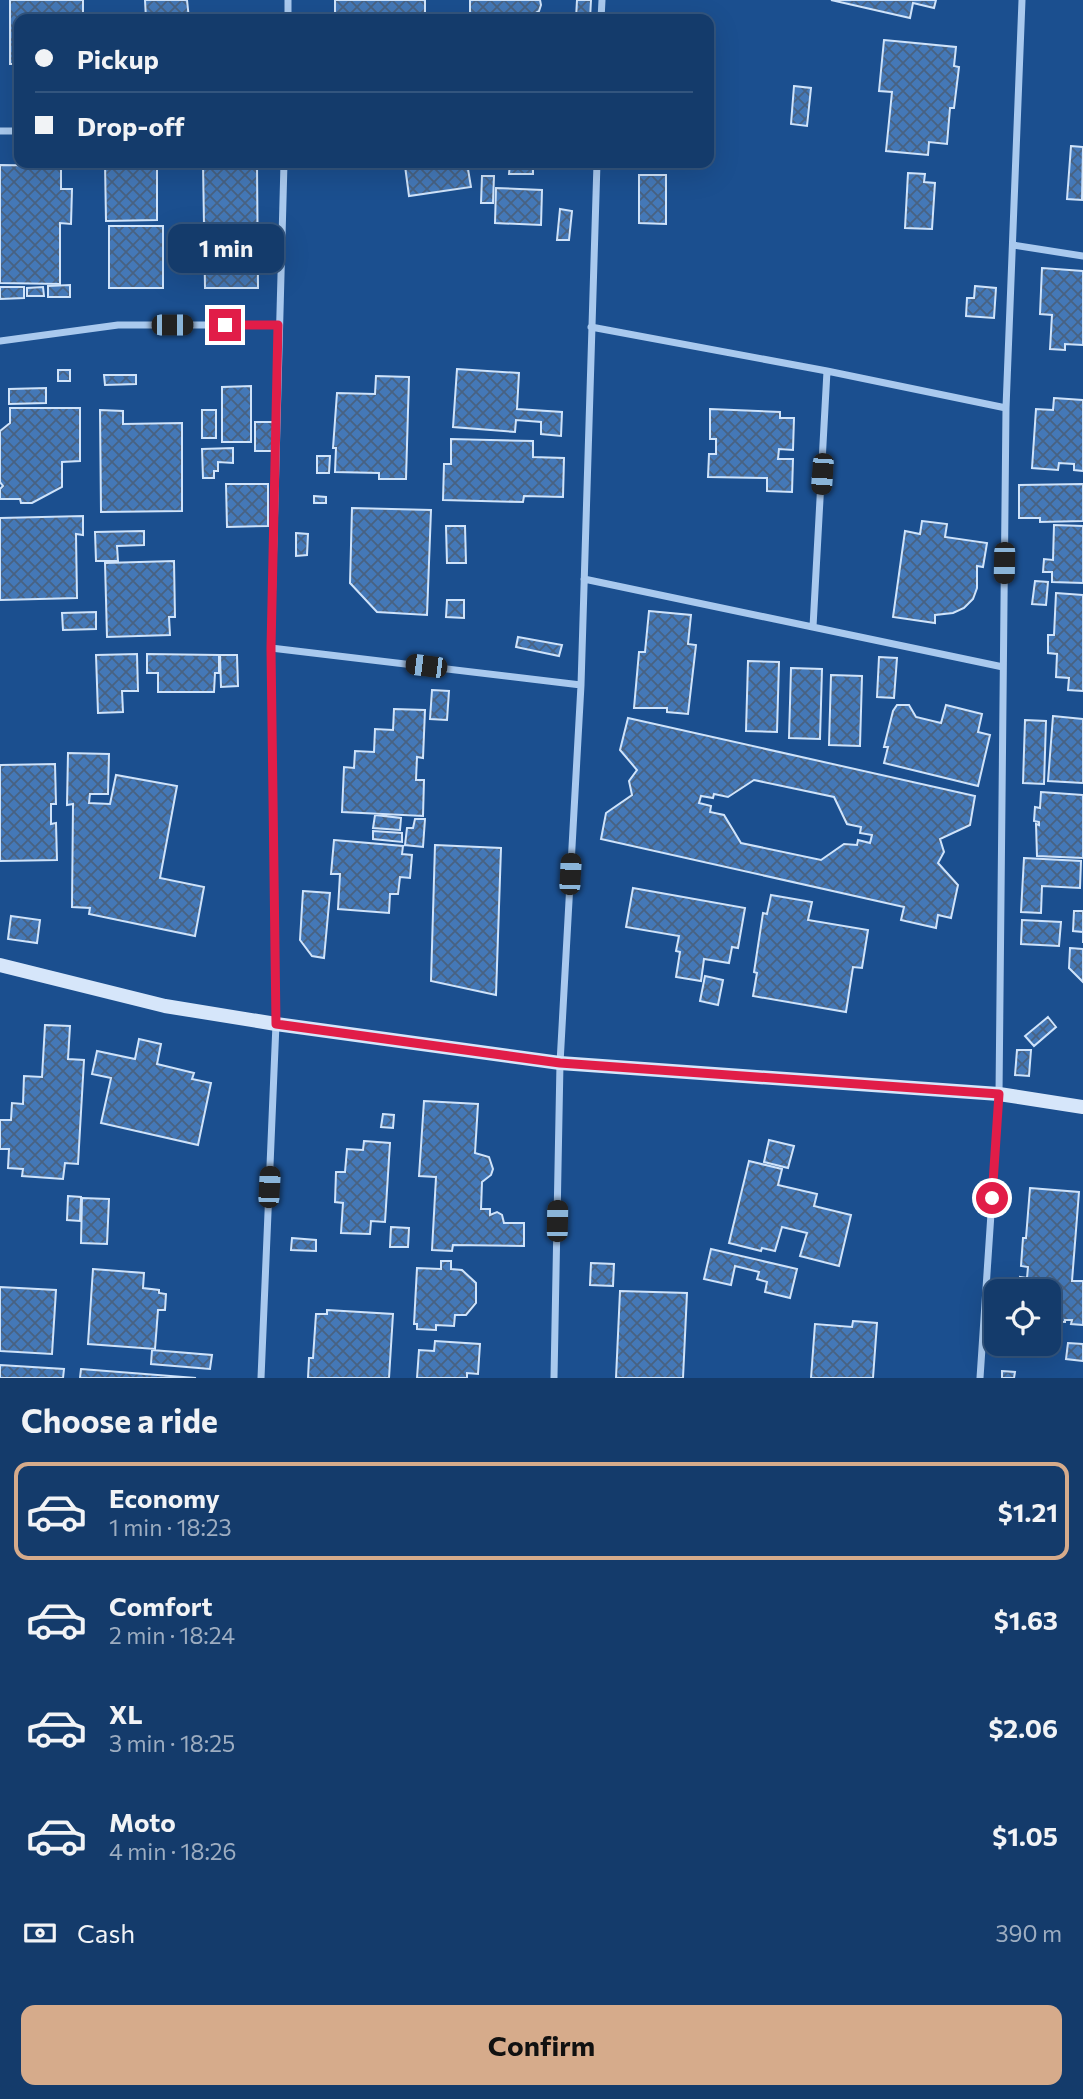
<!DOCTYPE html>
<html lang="en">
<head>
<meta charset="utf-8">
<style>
	:root { --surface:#143b6b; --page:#214673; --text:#f1f3f6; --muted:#9dadc1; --line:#33557e; --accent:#d6ab8b }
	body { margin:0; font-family:Commissioner,sans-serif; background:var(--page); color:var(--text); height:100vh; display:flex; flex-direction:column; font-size:26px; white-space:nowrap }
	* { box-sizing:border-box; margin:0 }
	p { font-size:23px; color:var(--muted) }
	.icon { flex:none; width:38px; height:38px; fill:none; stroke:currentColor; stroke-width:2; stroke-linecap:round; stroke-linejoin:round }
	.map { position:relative; height:1378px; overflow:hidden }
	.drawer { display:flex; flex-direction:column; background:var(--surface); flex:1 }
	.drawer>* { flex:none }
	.banner { position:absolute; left:14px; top:14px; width:700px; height:154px; border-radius:14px; box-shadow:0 7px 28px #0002,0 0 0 2px var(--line); display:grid; align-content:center; height:154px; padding:0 21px; background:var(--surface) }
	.controls { position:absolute; left:984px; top:1279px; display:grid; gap:14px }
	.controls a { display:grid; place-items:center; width:77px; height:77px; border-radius:14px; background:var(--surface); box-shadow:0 7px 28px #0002,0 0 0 2px var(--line); font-size:35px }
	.end { position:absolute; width:32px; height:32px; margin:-16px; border:9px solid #e11d48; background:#fff; box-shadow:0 0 0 4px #fff }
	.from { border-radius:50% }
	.bubble { position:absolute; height:49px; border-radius:14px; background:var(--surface); box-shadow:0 7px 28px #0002,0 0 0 2px var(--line); font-size:23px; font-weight:700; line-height:49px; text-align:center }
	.car { position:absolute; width:21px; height:42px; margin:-21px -10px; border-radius:9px; box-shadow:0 0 5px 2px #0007; background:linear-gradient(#222 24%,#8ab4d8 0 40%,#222 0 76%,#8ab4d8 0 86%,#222 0) }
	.banner b { display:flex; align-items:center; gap:24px; height:66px; font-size:26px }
	.banner b+b { border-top:2px solid var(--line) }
	.banner i { width:18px; height:18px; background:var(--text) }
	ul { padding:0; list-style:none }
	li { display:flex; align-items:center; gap:21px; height:98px; margin:0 14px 10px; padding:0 7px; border:4px solid transparent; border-radius:14px }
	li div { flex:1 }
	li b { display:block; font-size:26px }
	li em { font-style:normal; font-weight:700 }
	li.selected { border-color:var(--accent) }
	li>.icon { width:63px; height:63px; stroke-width:1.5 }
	h2 { padding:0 21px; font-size:32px; line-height:84px }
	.pay { display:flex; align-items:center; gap:18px; height:77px; padding:0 21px; font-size:26px }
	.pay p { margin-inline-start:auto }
	.action { display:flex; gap:14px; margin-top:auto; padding:14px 21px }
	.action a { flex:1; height:80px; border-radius:14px; background:var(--accent); color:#111; font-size:28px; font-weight:700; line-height:80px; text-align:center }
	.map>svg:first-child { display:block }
	.building { fill:url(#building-cross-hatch); stroke:#cfe3fa; stroke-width:2; fill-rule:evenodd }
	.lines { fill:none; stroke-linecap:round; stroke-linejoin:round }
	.street { stroke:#a9c9ee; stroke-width:7 }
	.secondary { stroke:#d6e6fa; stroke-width:14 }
	.route { stroke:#e11d48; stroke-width:9 }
</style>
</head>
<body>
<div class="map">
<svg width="1083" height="1378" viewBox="0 0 1083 1378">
	<defs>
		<pattern id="building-cross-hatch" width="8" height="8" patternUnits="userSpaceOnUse" patternTransform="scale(1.75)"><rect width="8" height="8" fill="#4478b7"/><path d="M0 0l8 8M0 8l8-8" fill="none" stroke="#486282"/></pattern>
	</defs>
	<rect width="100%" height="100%" fill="#1b4f8f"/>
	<path class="building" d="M10,0H83V19H19V64H10Z
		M145,0H187L189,19H146Z
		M335,0H425V19H325V14H335Z
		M470,0H540L541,5L539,11L530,16V19H470Z
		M577,0H591L590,19H576Z
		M831,0H936L934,8L913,3L910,18Z
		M884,40L956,47L954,66L959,67L954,108H950L947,144L929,142L928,155L886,151L892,92L879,91Z
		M794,86L811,88L807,126L791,124Z
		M1071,146L1083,147L1082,200L1067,199Z
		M105,163H157V220L106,221Z
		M203,163H257L258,288H205Z
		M413,163H467L471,187L409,196L405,166L414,165Z
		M510,163H533V174H509Z
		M0,165L61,166V189H72L71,224L60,223V284L0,283Z
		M908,173L925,174L924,182L935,183L932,229L905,228Z
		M639,175H666V224L639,223Z
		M482,176H494L493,203H481Z
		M496,188L542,190L541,225L495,223Z
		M560,209L572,211L569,240H557Z
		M109,226H163V288H109Z
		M1042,268L1083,271V345L1065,344V350L1050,349L1052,315L1040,314Z
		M70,285V297H48V286Z
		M975,286L996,288L994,318L966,316L967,298H974Z
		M0,287H24V298L0,299Z
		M43,287L44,296H27V288Z
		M457,369L519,373L517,409L562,412L561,436L541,434V422L516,420L515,432L453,427Z
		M58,370H70V381H58Z
		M104,375H136V384L105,385Z
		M376,376L409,377L406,479H379V473L335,472L336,448H333L337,393L375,394Z
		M251,386V442H222V387Z
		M46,388V403L9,404V389Z
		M1054,398L1083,400V471L1074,470V464L1059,463L1058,470L1032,468L1036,409L1053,410Z
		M10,408H80V461L62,462V487L32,503H21L20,499H0V489L3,486L0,482V431L10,423Z
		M710,409L780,412V418H794L793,450L779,449L778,459H793L792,492L767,491V478L708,477L709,454H716V439H710Z
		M100,410L123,411V424L182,423V511L101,512Z
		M202,410H216V438H202Z
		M255,422H274L275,451H255Z
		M451,439L533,441V457L564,458L563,497L524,496L523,502L443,500L444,464H451Z
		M233,448V463L218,462V471H214V478H203L202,449Z
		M317,456H330L329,473H317Z
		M226,484H268V526L227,527Z
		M1083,484V521L1040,522V518H1019V485Z
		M314,496L326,497V503H314Z
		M352,508L431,510L427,615L377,612L350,583Z
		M83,516V535L76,534L77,598L0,600V518Z
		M922,521L947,524L945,537L987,543L983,567L977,566V588L973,599L964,608L953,613L935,615V623L893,617L905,531L920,534Z
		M1054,525L1083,526V583L1052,582V572H1043L1044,559L1053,560Z
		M446,526H465L466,563H447Z
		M144,531V545L117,546L118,561H96L95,532Z
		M296,533L308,534L307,555L296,556Z
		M174,561L175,617H169L170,635L107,637L105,563Z
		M1035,581L1048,582L1046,605L1032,604Z
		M1056,593L1083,595V691L1068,690L1069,678L1056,677L1057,654L1048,653V635H1054Z
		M447,600H464V618L446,617Z
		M649,611L691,615L688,644L696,645L688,714L667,712V708H634L639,652H645Z
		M96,612V629L63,630L62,613Z
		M518,637L562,645L559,656L516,647Z
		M137,654L138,691H122L123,712L98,713L96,655Z
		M147,654L219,655V673H215L214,692H158V673H147Z
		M220,655H237L238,686L221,687Z
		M879,657L897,658L894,698L877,697Z
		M748,661L779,662L777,732L746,731Z
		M791,668L822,669L820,739L789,738Z
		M831,675L862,676L860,746L829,745Z
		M432,690L449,691L447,720L430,719Z
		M897,705H909L916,717L941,723L946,705L982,714L978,732L990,735L978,786L884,763L888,747H884L893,711Z
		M394,709L425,710L423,758L417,757L416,780H424L423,816L342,812L344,767L354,768L355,751L374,752L375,729L393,730Z
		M1053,716L1083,719V783L1048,781Z
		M628,718L975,796L970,825L940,839L944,852L938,863L958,885L951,918L938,915L936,928L901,920L904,907L601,839L606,813L632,795L629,781L637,770L620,750ZM754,780L834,797L847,824L861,827L860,833L872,835L870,843L858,840L857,845L844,844L821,860L741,843L724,815L710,812L711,806L699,803L701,796L713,798L714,794L728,797Z
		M1025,720L1046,721L1044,784L1023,783Z
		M68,753L109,754L108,794H90L89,803L110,804L116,775L177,786L160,878L204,887L195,936L89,914L90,908L72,907L73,804L67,805Z
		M55,764L56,804H51V824L56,823L57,860L0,861V765Z
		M1041,792L1083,795V858L1037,856L1036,824L1039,825V822L1034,821L1035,807L1040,808Z
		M375,815L401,818L400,830L373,828Z
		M415,819H425L423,847L405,845L407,828H413Z
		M373,831L402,833V842L373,839Z
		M334,840L403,846L402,854L412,855L410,878L400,877L398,894H390L389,913L338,909L340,874H331Z
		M435,845L501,848L496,995L431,981Z
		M1024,858L1081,861L1080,888L1042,886L1041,913L1021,912Z
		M633,888L745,908L738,948L732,947L729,963L704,959L701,981L676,977L680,952L676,951L679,936L626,927Z
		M303,891L330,893L324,958L312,956L300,940Z
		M771,895L812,902L808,920L868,930L862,968L853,967L846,1012L753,996L757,973L754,972L763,913L767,914Z
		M1074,911H1083V943V932L1073,931Z
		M11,916L40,920L37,943L8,939Z
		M1022,920L1061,922L1059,946L1021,944Z
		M1070,948L1083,949V982L1069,968Z
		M705,976L723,980L718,1005L700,1001Z
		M1048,1017L1056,1027L1034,1046L1025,1036Z
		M45,1025L70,1026L68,1059L84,1060L78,1164L65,1163L63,1179L22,1176L23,1169L8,1168L9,1149H0V1120H11L12,1103L23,1104L24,1076L42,1077Z
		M139,1039L161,1044L157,1064L194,1073L192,1079L211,1083L198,1145L101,1123L111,1078L92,1074L97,1051L135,1059Z
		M1017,1050H1031L1029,1076L1015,1075Z
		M424,1101L478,1104L475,1153L489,1157L493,1169L491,1175L482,1182L481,1209H490V1215L497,1212L502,1215L504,1223H524V1246L453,1245L452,1251L432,1250L436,1177L419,1176Z
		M383,1114L394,1115L393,1128L381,1127Z
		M769,1140L794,1146L788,1168L764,1162Z
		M364,1141L390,1143L385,1222L371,1221L370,1234L341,1233L343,1203L335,1202L336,1172H345L347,1149L363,1150Z
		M749,1161L782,1169L778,1185L817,1194L814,1206L851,1215L839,1266L800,1256L807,1233L782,1227L775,1251L762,1248L761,1251L729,1243Z
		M1030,1188L1079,1192L1072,1281H1083V1325L1071,1324L1072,1320H1065V1322L1048,1321V1292H1026V1287H1019L1020,1277L1027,1278L1028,1267L1021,1266L1023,1238H1026Z
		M68,1196L81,1197L80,1221L67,1220Z
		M82,1198L109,1199L107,1244L81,1243Z
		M391,1227L409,1228L408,1247H390Z
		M292,1238L316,1240V1251L291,1250Z
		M711,1249L797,1269L790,1298L765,1292L767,1282L757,1279L759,1272L735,1266L731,1285L704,1279Z
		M441,1261H451V1269L462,1270L476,1283V1303L466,1315H455L454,1326L436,1325V1330L417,1329V1324H414L417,1268L441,1269Z
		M591,1263L614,1264L613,1286L590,1285Z
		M93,1269L144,1273L143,1288L159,1290V1293L166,1294L165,1310H158L155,1349L88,1344Z
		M0,1287L56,1290L52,1354L0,1351Z
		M620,1291L687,1293L683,1378H616Z
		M327,1310L393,1314L389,1378H308L309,1358H313L316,1314H327Z
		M853,1321L877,1323L873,1378H811L815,1324L852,1327Z
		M435,1341L480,1344L478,1374L467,1373V1378H417L419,1350L434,1351Z
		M1068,1343L1083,1344V1361L1066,1359Z
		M152,1350L212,1355L210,1369L151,1364Z
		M0,1365L64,1369L63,1378H0Z
		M81,1369L196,1378H80Z
		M1002,1371L1015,1372L1014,1378H1002Z"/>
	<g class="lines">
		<path class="street" d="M288,19V0
			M601,19L602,0
			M0,131H19
			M1013,245L1083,256
			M591,327L827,371L1006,408
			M0,341L118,325H278
			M584,579L1003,667
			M813,627L827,371
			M271,648L581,685
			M261,1378L276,1024L271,648L284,163
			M554,1378L560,1063L581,685L597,163
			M980,1378L999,1094L1006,408L1022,0"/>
		<path class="secondary" d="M0,965L165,1006L276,1024L560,1063L999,1094L1083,1107"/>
	</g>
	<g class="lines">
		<path class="route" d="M225,325H278L271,648L276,1024L560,1063L999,1094L992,1198"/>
	</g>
</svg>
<div class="controls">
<a><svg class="icon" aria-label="locate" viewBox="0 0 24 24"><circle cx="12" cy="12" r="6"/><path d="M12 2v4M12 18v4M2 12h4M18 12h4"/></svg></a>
</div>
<i class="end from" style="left:992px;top:1198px"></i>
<i class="end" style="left:225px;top:325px"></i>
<div class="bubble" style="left:168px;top:224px;width:116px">1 min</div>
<i class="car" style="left:172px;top:325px;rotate:90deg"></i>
<i class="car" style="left:822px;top:474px;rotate:184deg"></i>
<i class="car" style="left:1004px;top:563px;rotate:181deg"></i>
<i class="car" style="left:426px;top:666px;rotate:277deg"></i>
<i class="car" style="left:570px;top:874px;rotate:3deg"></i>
<i class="car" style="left:269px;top:1187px;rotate:3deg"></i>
<i class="car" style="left:557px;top:1221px;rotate:1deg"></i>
<div class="banner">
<b><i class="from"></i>Pickup</b>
<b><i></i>Drop-off</b>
</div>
</div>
<section class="drawer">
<h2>Choose a ride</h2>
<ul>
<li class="selected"><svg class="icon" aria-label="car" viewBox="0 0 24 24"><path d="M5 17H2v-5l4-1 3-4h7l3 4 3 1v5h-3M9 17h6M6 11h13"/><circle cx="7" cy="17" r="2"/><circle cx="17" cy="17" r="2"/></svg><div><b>Economy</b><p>1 min · 18:23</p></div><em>$1.21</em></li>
<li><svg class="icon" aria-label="car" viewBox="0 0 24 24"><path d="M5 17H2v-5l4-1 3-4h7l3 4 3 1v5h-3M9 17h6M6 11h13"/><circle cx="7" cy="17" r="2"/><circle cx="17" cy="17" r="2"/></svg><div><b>Comfort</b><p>2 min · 18:24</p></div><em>$1.63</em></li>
<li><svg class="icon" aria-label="car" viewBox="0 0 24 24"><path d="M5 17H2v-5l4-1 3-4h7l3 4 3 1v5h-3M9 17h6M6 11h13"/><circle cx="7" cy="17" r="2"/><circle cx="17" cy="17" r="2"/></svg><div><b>XL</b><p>3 min · 18:25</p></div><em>$2.06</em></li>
<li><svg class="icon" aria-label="car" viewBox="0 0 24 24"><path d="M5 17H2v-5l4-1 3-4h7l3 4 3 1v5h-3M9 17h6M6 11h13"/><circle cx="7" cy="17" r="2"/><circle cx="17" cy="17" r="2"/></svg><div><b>Moto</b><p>4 min · 18:26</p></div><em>$1.05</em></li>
</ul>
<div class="pay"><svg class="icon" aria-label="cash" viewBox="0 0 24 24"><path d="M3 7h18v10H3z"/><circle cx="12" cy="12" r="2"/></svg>Cash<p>390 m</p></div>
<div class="action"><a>Confirm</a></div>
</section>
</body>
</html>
